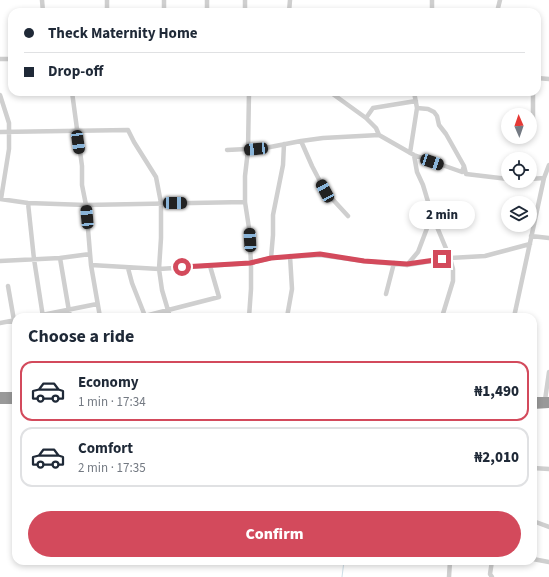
<!DOCTYPE html>
<html lang="en">
<head>
<meta charset="utf-8">
<style>
	:root { --surface:#fff; --page:#f6f6f7; --text:#1f2937; --muted:#747a83; --line:#e0e1e3; --accent:#d34a5c }
	body { margin:0; font-family:"Source Sans 3",sans-serif; background:var(--page); color:var(--text); height:100vh; display:flex; flex-direction:column; font-size:15px; white-space:nowrap }
	* { box-sizing:border-box; margin:0 }
	p { font-size:13px; color:var(--muted) }
	.icon { flex:none; width:22px; height:22px; fill:none; stroke:currentColor; stroke-width:2; stroke-linecap:round; stroke-linejoin:round }
	.map { position:relative; flex:1; overflow:hidden }
	.details { position:absolute; left:12px; top:313px; width:525px; height:252px; display:flex; flex-direction:column; background:var(--surface); border-radius:12px; box-shadow:0 2px 6px #0003 }
	.details>* { flex:none }
	.top-card { position:absolute; left:8px; top:8px; width:533px; height:88px; border-radius:12px; box-shadow:0 2px 6px #0003; display:grid; align-content:center; height:88px; padding:0 16px; background:var(--surface) }
	.needle { width:26px; rotate:358deg }
	.fabs { position:absolute; left:501px; top:108px; display:grid; gap:8px }
	.fabs a { display:grid; place-items:center; width:36px; height:36px; border-radius:50%; background:var(--surface); box-shadow:0 2px 6px #0003; font-size:20px }
	.end { position:absolute; width:18px; height:18px; margin:-9px; border:5px solid #d34a5c; background:#fff; box-shadow:0 0 0 2px #fff }
	.from { border-radius:50% }
	.bubble { position:absolute; height:28px; border-radius:14px; background:var(--surface); box-shadow:0 2px 6px #0003; font-size:13px; font-weight:800; line-height:28px; text-align:center }
	.car { position:absolute; width:12px; height:24px; margin:-12px -6px; border-radius:5px; box-shadow:0 0 3px 1px #0007; background:linear-gradient(#222 24%,#8ab4d8 0 40%,#222 0 76%,#8ab4d8 0 86%,#222 0) }
	.top-card b { display:flex; align-items:center; gap:14px; height:38px; font-size:15px }
	.top-card b+b { border-top:1px solid var(--line) }
	.top-card i { width:10px; height:10px; background:var(--text) }
	ul { padding:0; list-style:none }
	li { display:flex; align-items:center; gap:12px; height:60px; margin:0 8px 6px; padding:0 8px; border:2px solid var(--line); border-radius:12px }
	li div { flex:1 }
	li b { display:block; font-size:15px }
	li em { font-style:normal; font-weight:800 }
	li.active { border-color:var(--accent) }
	li>.icon { width:36px; height:36px; stroke-width:1.5 }
	h2 { padding:0 16px; font-size:18px; line-height:48px }
	.cta { display:flex; gap:8px; margin-top:auto; padding:8px 16px }
	.cta a { flex:1; height:46px; border-radius:24px; background:var(--accent); color:#fff; font-size:16px; font-weight:800; line-height:46px; text-align:center }
	.map>svg:first-child { display:block }
	.lines { fill:none; stroke-linecap:round; stroke-linejoin:round }
	.stream { stroke:#cee0e8; stroke-width:1 }
	.minor { stroke:#cfcfcf; stroke-width:4.5 }
	.highway { stroke:#999; stroke-width:6 }
	.route { stroke:#d34a5c; stroke-width:5 }
</style>
</head>
<body>
<div class="map">
<svg width="549" height="577" viewBox="0 0 549 577">
	<rect width="100%" height="100%" fill="#fff"/>
	<g class="lines">
		<path class="stream" d="M342,577L344,561"/>
		<path class="minor" d="M42,0L43,12
			M107,0V12
			M164,0V12
			M207,12V0
			M245,12V0
			M289,12L290,0
			M432,12V0
			M497,12L500,0
			M0,59H12
			M537,78L549,79
			M72,92L82,166V185L86,205L91,265L100,317
			M330,92L366,118L376,128L379,135L414,155L462,172L464,166L466,174L508,179
			M533,92V121
			M0,95L9,123V149L1,199
			M417,108L428,109L434,112L437,116L439,125L446,134L464,166
			M366,118L373,108L416,101
			M0,132L128,130L134,142L156,177L161,203V238L159,269L162,290L170,317
			M301,141L312,166L325,191L348,216
			M227,150L265,148L301,141L323,138L379,135
			M410,153L417,108L414,92
			M414,155L417,172L423,185L432,215L450,258L453,269V281L442,317
			M530,179L544,178
			M0,199L28,203L86,205L245,202
			M28,203L34,259L43,317
			M531,236L549,238
			M60,258L70,317
			M271,258L273,235V215L283,165L284,144
			M0,261L60,258L90,254
			M91,265L159,269L251,263L271,258L320,255L364,261L407,265L450,258L485,256L530,244
			M407,265L418,252L432,215
			M128,268L132,283L145,316
			M8,286L16,332
			M386,294L394,263
			M32,317L97,304
			M141,317L219,297L210,266
			M249,317L251,289V263L249,228L245,202V176L248,150L249,92
			M287,317L292,289L290,256
			M514,317L544,178L549,165
			M0,323L16,320
			M545,400L549,372
			M533,468L549,469
			M533,521L549,527
			M533,559L549,562
			M492,561L490,574L492,577
			M449,577L450,561"/>
		<path class="highway" d="M0,395H16
			M533,400H549
			M0,401H16
			M533,406L549,405"/>
	</g>
	<g class="lines">
		<path class="route" d="M182,267L250,263L271,258L320,254L364,261L407,264L442,259"/>
	</g>
</svg>
<div class="fabs">
<a><svg class="needle" viewBox="-14 -14 28 28"><path d="M0-13l5 13h-10z" fill="#e53935"/><path d="M0 13l5-13h-10z" fill="#747a83"/></svg></a>
<a><svg class="icon" aria-label="locate" viewBox="0 0 24 24"><circle cx="12" cy="12" r="6"/><path d="M12 2v4M12 18v4M2 12h4M18 12h4"/></svg></a>
<a><svg class="icon" aria-label="layers" viewBox="0 0 24 24"><path d="M12 4l9 5-9 5-9-5zM3 14l9 5 9-5"/></svg></a>
</div>
<i class="end from" style="left:182px;top:267px"></i>
<i class="end" style="left:442px;top:259px"></i>
<div class="bubble" style="left:409px;top:201px;width:66px">2 min</div>
<i class="car" style="left:78px;top:142px;rotate:172deg"></i>
<i class="car" style="left:256px;top:149px;rotate:265deg"></i>
<i class="car" style="left:432px;top:162px;rotate:109deg"></i>
<i class="car" style="left:325px;top:191px;rotate:332deg"></i>
<i class="car" style="left:175px;top:203px;rotate:90deg"></i>
<i class="car" style="left:87px;top:217px;rotate:355deg"></i>
<i class="car" style="left:250px;top:240px;rotate:357deg"></i>
<div class="top-card">
<b><i class="from"></i>Theck Maternity Home</b>
<b><i></i>Drop-off</b>
</div>
<section class="details">
<h2>Choose a ride</h2>
<ul>
<li class="active"><svg class="icon" aria-label="car" viewBox="0 0 24 24"><path d="M5 17H2v-5l4-1 3-4h7l3 4 3 1v5h-3M9 17h6M6 11h13"/><circle cx="7" cy="17" r="2"/><circle cx="17" cy="17" r="2"/></svg><div><b>Economy</b><p>1 min · 17:34</p></div><em>₦1,490</em></li>
<li><svg class="icon" aria-label="car" viewBox="0 0 24 24"><path d="M5 17H2v-5l4-1 3-4h7l3 4 3 1v5h-3M9 17h6M6 11h13"/><circle cx="7" cy="17" r="2"/><circle cx="17" cy="17" r="2"/></svg><div><b>Comfort</b><p>2 min · 17:35</p></div><em>₦2,010</em></li>
</ul>
<div class="cta"><a>Confirm</a></div>
</section>
</div>
</body>
</html>
